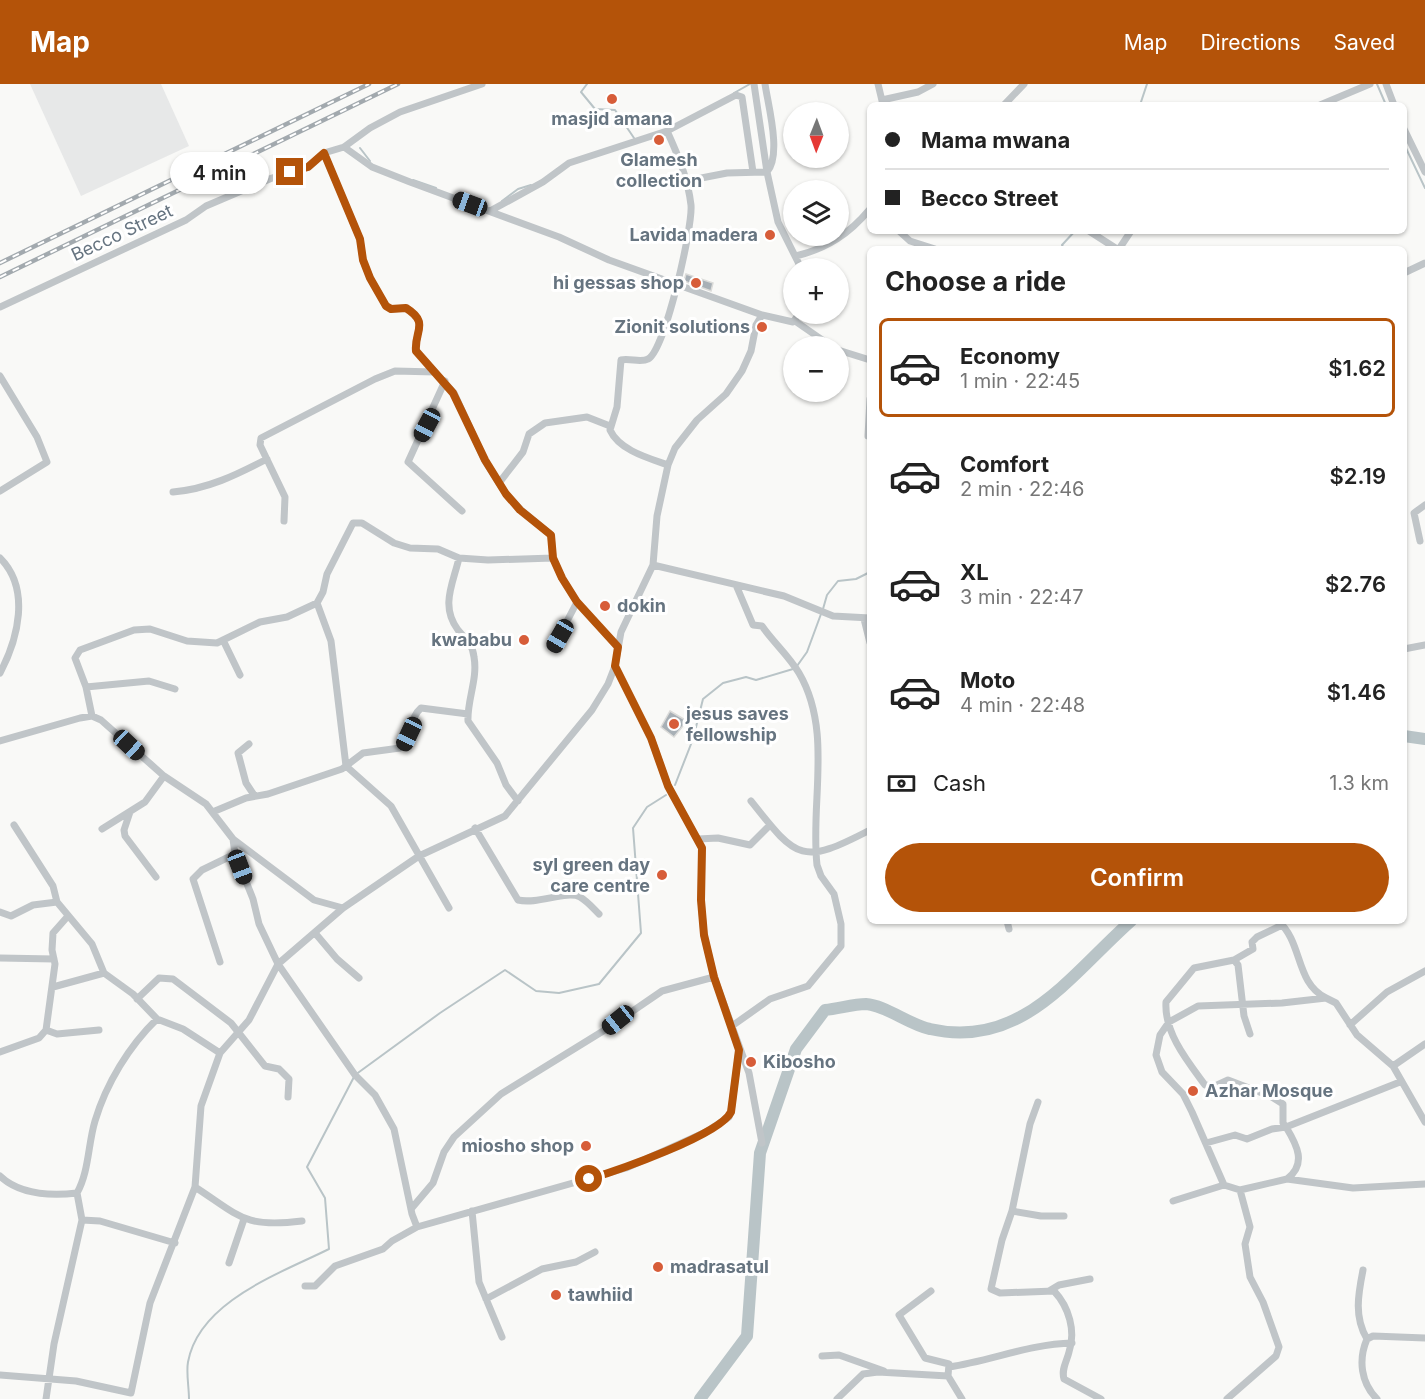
<!DOCTYPE html>
<html lang="en">
<head>
<meta charset="utf-8">
<style>
	:root { --surface:#fff; --page:#f2f2f2; --text:#222; --muted:#767676; --line:#e0e0e0; --accent:#b45309 }
	body { margin:0; font-family:Inter,sans-serif; background:var(--page); color:var(--text); height:100vh; display:flex; flex-direction:column; font-size:22px; white-space:nowrap }
	* { box-sizing:border-box; margin:0 }
	p { font-size:20px; color:var(--muted) }
	.icon { flex:none; width:33px; height:33px; fill:none; stroke:currentColor; stroke-width:2; stroke-linecap:round; stroke-linejoin:round }
	.map { position:relative; flex:1; overflow:hidden }
	.panel { position:absolute; left:867px; top:162px; width:540px; height:678px; display:flex; flex-direction:column; background:var(--surface); border-radius:9px; box-shadow:0 2px 4px #0004 }
	.panel>* { flex:none }
	.hud { position:absolute; left:867px; top:18px; width:540px; height:132px; border-radius:9px; box-shadow:0 2px 4px #0004; display:grid; align-content:center; height:132px; padding:0 18px; background:var(--surface) }
	.needle { width:39px; rotate:181deg }
	.tools { position:absolute; left:783px; top:18px; display:grid; gap:12px }
	.tools a { display:grid; place-items:center; width:66px; height:66px; border-radius:50%; background:var(--surface); box-shadow:0 2px 4px #0004; font-size:30px }
	.end { position:absolute; width:27px; height:27px; margin:-14px; border:8px solid #b45309; background:#fff; box-shadow:0 0 0 3px #fff }
	.from { border-radius:50% }
	.bubble { position:absolute; height:42px; border-radius:21px; background:var(--surface); box-shadow:0 2px 4px #0004; font-size:20px; font-weight:600; line-height:42px; text-align:center }
	.car { position:absolute; width:18px; height:36px; margin:-18px -9px; border-radius:8px; box-shadow:0 0 4px 2px #0007; background:linear-gradient(#222 24%,#8ab4d8 0 40%,#222 0 76%,#8ab4d8 0 86%,#222 0) }
	.hud b { display:flex; align-items:center; gap:21px; height:57px; font-size:22px }
	.hud b+b { border-top:2px solid var(--line) }
	.hud i { width:15px; height:15px; background:var(--text) }
	ul { padding:0; list-style:none }
	li { display:flex; align-items:center; gap:18px; height:99px; margin:0 12px 9px; padding:0 6px; border:3px solid transparent; border-radius:9px }
	li div { flex:1 }
	li b { display:block; font-size:22px }
	li em { font-style:normal; font-weight:600 }
	li.selected { border-color:var(--accent) }
	li>.icon { width:54px; height:54px; stroke-width:1.5 }
	h2 { padding:0 18px; font-size:27px; line-height:72px }
	.pay { display:flex; align-items:center; gap:15px; height:66px; padding:0 18px; font-size:22px }
	.pay p { margin-inline-start:auto }
	.primary-button { display:flex; gap:12px; margin-top:auto; padding:12px 18px }
	.primary-button a { flex:1; height:69px; border-radius:36px; background:var(--accent); color:#fff; font-size:24px; font-weight:600; line-height:69px; text-align:center }
	header { display:flex; align-items:center; gap:36px; box-sizing:border-box; height:84px; padding:0 30px; background:var(--accent); color:#fff }
	header strong { font-size:28px }
	nav { display:flex; gap:33px; margin-inline-start:auto; font-size:21px }
	.map>svg:first-child { display:block }
	.built { fill:#e7e8e8 }
	.lines { fill:none; stroke-linecap:round; stroke-linejoin:round }
	.stream { stroke:#b9c4c7; stroke-width:2 }
	.river { stroke:#b9c4c7; stroke-width:12 }
	.building { fill:#a8b0b6; stroke:#dbdbd9; stroke-width:1.5 }
	.minor { stroke:#c0c5c8; stroke-width:7 }
	.rail-casing { stroke:#a2a9ae; stroke-width:4.5 }
	.rail { stroke:#fff; stroke-width:2; stroke-dasharray:7; stroke-linecap:butt }
	.route { stroke:#b45309; stroke-width:8 }
	.poi-dot { fill:#d75d39; stroke:#fff; stroke-width:2 }
	.labels { text-anchor:middle; stroke-width:6; stroke-linejoin:round; paint-order:stroke }
	.poi-label { font-size:18px; font-weight:bold; fill:#667480; stroke:#fff; text-anchor:end }
	.street-label { font-size:18px; fill:#667480; stroke:#fff }
</style>
</head>
<body>
<header>
<strong>Map</strong>
<nav><a>Map</a><a>Directions</a><a>Saved</a></nav>
</header>
<div class="map">
<svg width="1425" height="1315" viewBox="0 0 1425 1315">
	<rect width="100%" height="100%" fill="#f9f9f7"/>
	<path class="built" d="M30,0H161L189,62L81,112Z"/>
	<g class="lines">
		<path class="stream" d="M587,0L581,8L595,25L615,26L634,54
			M1377,0L1386,21
			M734,9L750,0
			M1140,21L1147,0
			M1404,60L1425,104
			M360,64L370,77
			M413,96L436,104
			M502,117L518,105L531,101
			M1064,165L1062,161L1075,147
			M823,525L827,511L838,497L856,495L870,488
			M797,582L807,568L821,530
			M675,701L693,655L703,615L723,599L746,593L756,596L793,585
			M189,1315C189,1303 186,1289 188,1278C199,1217 281,1189 329,1165L325,1114L307,1083L355,991L440,929L505,886L536,907L559,909L599,900L641,849L633,744L647,723L666,711"/>
		<path class="river" d="M1404,652L1425,655
			M700,1315L747,1252L760,1069L796,965L825,926C838,925 853,920 866,920C885,921 910,941 930,945C1022,966 1071,890 1131,837"/>
	</g>
	<path class="building" d="M686,190L713,199L711,207L684,197Z
		M670,627L687,637L674,653L661,643Z"/>
	<g class="lines">
		<path class="minor" d="M754,0L767,88L778,138L801,184
			M878,0L883,21
			M1386,0L1394,21
			M882,16L918,8L933,0
			M1004,21L1024,0
			M1320,21L1370,0
			M1404,45L1425,88
			M667,47C678,71 688,95 691,121C693,142 665,267 648,275C641,279 630,274 621,276L617,323L610,346C619,366 648,374 668,381
			M344,63L372,83L410,98L559,153L609,176L762,231
			M324,69L360,155L363,176L370,194L386,222L391,225L406,224C430,239 414,247 416,267L454,309L485,377L506,410L521,426L551,451L553,474L562,494L577,518L618,563
			M686,97L727,89L767,88C782,71 768,21 765,0
			M490,127L543,98L569,79L667,47L736,11L742,13L753,88
			M899,147L910,157L935,165
			M1089,147L1117,165
			M1119,165L1131,147
			M796,172C828,164 849,150 870,125
			M1404,189L1425,179
			M0,223L186,136L206,122L272,94L308,83L324,69L344,63L370,44L400,28L482,0
			M795,237L831,262
			M838,266L870,276
			M0,292L37,353L47,378L0,407
			M445,297L408,378L462,427
			M868,352L870,315
			M499,399L523,368L529,350L545,339L587,333L610,342
			M173,408C208,405 236,391 267,375
			M284,437L285,413L260,361L261,354L375,295L395,287L435,288
			M1420,457L1414,429L1425,421
			M0,474C31,505 18,555 0,589
			M459,474C453,500 440,522 458,546C466,556 472,558 474,573C478,595 467,616 468,637L497,679L506,701L518,717
			M653,481L784,512L833,532L870,534
			M317,519L331,557L346,682L391,722L449,824
			M864,535L870,559
			M223,556L240,591
			M553,564L577,518
			M1404,565L1425,561
			M615,582L651,654L668,702L702,764L701,816L704,851L714,893L749,989L762,1059
			M86,603L149,597L175,605
			M92,632L86,603L75,574L80,566L134,546L150,545L187,557L217,559L260,538L287,533L317,519L323,508L327,490L353,439H362L394,459L410,464L438,465L459,474L488,476L553,474
			M0,657L80,634L92,632L101,636L164,692L206,720L233,755L314,816L343,824L419,772L505,732L592,626L608,600L615,582L621,548L653,481L657,432L668,381L675,364L697,336L726,310L742,287L751,267L756,241L762,231L793,238L799,230
			M249,660L238,669L246,699L254,711
			M751,717C797,775 801,782 870,746
			M215,727L246,714L268,710L342,685L363,669L400,664C412,654 409,634 421,624L468,630
			M130,728L124,746L125,752L156,793
			M14,741L53,802L57,818L92,860L104,889L133,910L157,935L183,945L220,969
			M475,744L518,816C537,821 567,806 580,813C587,817 593,824 599,830
			M102,745L145,718L164,692
			M233,755L235,770L253,815L259,840L278,880L355,991L375,1011L394,1045L412,1130L417,1143
			M698,755L718,754L750,761L770,741
			M0,828L11,832L33,821L57,818
			M1007,837L1009,845
			M1278,837C1303,858 1295,899 1326,914
			M315,849L337,875L359,894
			M0,874L54,875
			M1234,876L1238,881L1244,932L1250,950
			M220,878L193,795L202,786L235,770
			M53,903L104,889
			M137,915L159,894L173,895L231,939L265,982L279,985L289,995L288,1013
			M1350,941L1387,908L1425,887
			M732,942L770,915L808,902L841,862V840L834,810L821,792L817,781C810,719 833,647 799,589C789,572 773,558 762,542L753,541L736,501
			M46,946L57,950L99,946
			M0,968L39,954L46,946L55,880L52,866L53,849L68,832
			M1393,982L1425,960
			M1038,1018L1030,1040L1012,1127L1002,1156L991,1205L1000,1209L1054,1207C1069,1223 1076,1247 1069,1268C1067,1277 1061,1285 1064,1295L1101,1315
			M1206,1059L1235,1051L1247,1055L1272,1045L1286,1043L1283,1039V1020L1270,1012L1228,996L1215,1002L1205,1001C1188,978 1164,949 1166,918L1194,884L1234,876L1253,865L1252,858L1257,853L1282,841
			M0,1092C20,1111 50,1112 77,1109C89,1088 88,1060 95,1037C106,1000 129,962 157,935
			M1287,1095C1307,1080 1297,1061 1286,1043L1400,998
			M195,1103C241,1133 244,1144 302,1137
			M1240,1106L1287,1095L1353,1104L1425,1100
			M77,1109L82,1136
			M1173,1117L1224,1101
			M411,1125L433,1099L444,1068L454,1053L501,1010L608,944L662,907L714,893
			M472,1127L479,1198L502,1253
			M1012,1127L1041,1132H1064
			M229,1179L244,1135
			M1363,1186C1358,1211 1354,1233 1367,1255
			M305,1202H315L335,1182L383,1165L392,1157L417,1143L626,1084L706,1048L729,1033L731,1028L739,966
			M931,1207L899,1231L925,1274L949,1280L948,1292L962,1315
			M1049,1207L1059,1201L1090,1195
			M486,1215L542,1185L576,1178L595,1168
			M822,1272L839,1271L884,1287
			M949,1283C991,1277 1029,1260 1072,1259
			M0,1291L76,1297L131,1309L150,1219L195,1103L201,1022L220,969L249,936L278,880L343,824
			M46,1315L54,1260L82,1136L100,1137L175,1159
			M837,1315L863,1290L878,1288L948,1292
			M1227,1315L1276,1272L1279,1263L1263,1218L1250,1193L1245,1160L1250,1143L1240,1106L1224,1101L1192,1028L1183,1010L1162,988L1156,971L1160,951L1169,938L1198,922L1282,919L1326,914L1336,919L1357,951L1393,982L1425,1038
			M1377,1315C1361,1299 1358,1276 1367,1255L1373,1252L1425,1254"/>
		<defs>
			<path id="rail" d="M0,179L369,0
				M0,193L398,0"/>
		</defs>
		<use href="#rail" class="rail-casing"/>
		<use href="#rail" class="rail"/>
	</g>
	<g class="lines">
		<path class="route" d="M290,88L308,83L324,69L360,155L363,176L370,194L386,222L391,225L406,224C430,239 414,247 416,267L453,309L485,376L506,410L520,426L551,451L553,474L562,494L577,518L618,563L615,582L651,654L668,702L702,764L701,816L704,851L714,893L739,966L731,1028C720,1051 616,1087 589,1095"/>
	</g>
	<g class="poi-dot">
		<circle cx="612" cy="15" r="6"/>
		<circle cx="659" cy="56" r="6"/>
		<circle cx="770" cy="151" r="6"/>
		<circle cx="696" cy="199" r="6"/>
		<circle cx="762" cy="243" r="6"/>
		<circle cx="605" cy="522" r="6"/>
		<circle cx="524" cy="556" r="6"/>
		<circle cx="674" cy="640" r="6"/>
		<circle cx="662" cy="791" r="6"/>
		<circle cx="751" cy="978" r="6"/>
		<circle cx="1193" cy="1007" r="6"/>
		<circle cx="586" cy="1062" r="6"/>
		<circle cx="658" cy="1183" r="6"/>
		<circle cx="556" cy="1211" r="6"/>
	</g>
	<g class="labels">
		<g class="poi-label">
			<text x="612" y="41" text-anchor="middle">masjid amana</text>
			<text x="659" y="82" text-anchor="middle">Glamesh<tspan x="659" dy="21">collection</tspan></text>
			<text x="758" y="157">Lavida madera</text>
			<text x="684" y="205">hi gessas shop</text>
			<text x="750" y="249">Zionit solutions</text>
			<text x="617" y="528" text-anchor="start">dokin</text>
			<text x="512" y="562">kwababu</text>
			<text x="686" y="636" text-anchor="start">jesus saves<tspan x="686" dy="21">fellowship</tspan></text>
			<text x="650" y="787">syl green day<tspan x="650" dy="21">care centre</tspan></text>
			<text x="763" y="984" text-anchor="start">Kibosho</text>
			<text x="1205" y="1013" text-anchor="start">Azhar Mosque</text>
			<text x="574" y="1068">miosho shop</text>
			<text x="670" y="1189" text-anchor="start">madrasatul</text>
			<text x="568" y="1217" text-anchor="start">tawhiid</text>
		</g>
		<g class="street-label">
			<text transform="translate(122 149) rotate(-25)" y="6">Becco Street</text>
		</g>
	</g>
</svg>
<div class="tools">
<a><svg class="needle" viewBox="-14 -14 28 28"><path d="M0-13l5 13h-10z" fill="#e53935"/><path d="M0 13l5-13h-10z" fill="#767676"/></svg></a>
<a><svg class="icon" aria-label="layers" viewBox="0 0 24 24"><path d="M12 4l9 5-9 5-9-5zM3 14l9 5 9-5"/></svg></a>
<a>+</a>
<a>−</a>
</div>
<i class="end from" style="left:589px;top:1095px"></i>
<i class="end" style="left:290px;top:88px"></i>
<div class="bubble" style="left:170px;top:68px;width:99px">4 min</div>
<i class="car" style="left:470px;top:120px;rotate:290deg"></i>
<i class="car" style="left:427px;top:341px;rotate:208deg"></i>
<i class="car" style="left:560px;top:552px;rotate:210deg"></i>
<i class="car" style="left:409px;top:650px;rotate:205deg"></i>
<i class="car" style="left:129px;top:661px;rotate:133deg"></i>
<i class="car" style="left:240px;top:783px;rotate:159deg"></i>
<i class="car" style="left:618px;top:936px;rotate:231deg"></i>
<div class="hud">
<b><i class="from"></i>Mama mwana</b>
<b><i></i>Becco Street</b>
</div>
<section class="panel">
<h2>Choose a ride</h2>
<ul>
<li class="selected"><svg class="icon" aria-label="car" viewBox="0 0 24 24"><path d="M5 17H2v-5l4-1 3-4h7l3 4 3 1v5h-3M9 17h6M6 11h13"/><circle cx="7" cy="17" r="2"/><circle cx="17" cy="17" r="2"/></svg><div><b>Economy</b><p>1 min · 22:45</p></div><em>$1.62</em></li>
<li><svg class="icon" aria-label="car" viewBox="0 0 24 24"><path d="M5 17H2v-5l4-1 3-4h7l3 4 3 1v5h-3M9 17h6M6 11h13"/><circle cx="7" cy="17" r="2"/><circle cx="17" cy="17" r="2"/></svg><div><b>Comfort</b><p>2 min · 22:46</p></div><em>$2.19</em></li>
<li><svg class="icon" aria-label="car" viewBox="0 0 24 24"><path d="M5 17H2v-5l4-1 3-4h7l3 4 3 1v5h-3M9 17h6M6 11h13"/><circle cx="7" cy="17" r="2"/><circle cx="17" cy="17" r="2"/></svg><div><b>XL</b><p>3 min · 22:47</p></div><em>$2.76</em></li>
<li><svg class="icon" aria-label="car" viewBox="0 0 24 24"><path d="M5 17H2v-5l4-1 3-4h7l3 4 3 1v5h-3M9 17h6M6 11h13"/><circle cx="7" cy="17" r="2"/><circle cx="17" cy="17" r="2"/></svg><div><b>Moto</b><p>4 min · 22:48</p></div><em>$1.46</em></li>
</ul>
<div class="pay"><svg class="icon" aria-label="cash" viewBox="0 0 24 24"><path d="M3 7h18v10H3z"/><circle cx="12" cy="12" r="2"/></svg>Cash<p>1.3 km</p></div>
<div class="primary-button"><a>Confirm</a></div>
</section>
</div>
</body>
</html>
